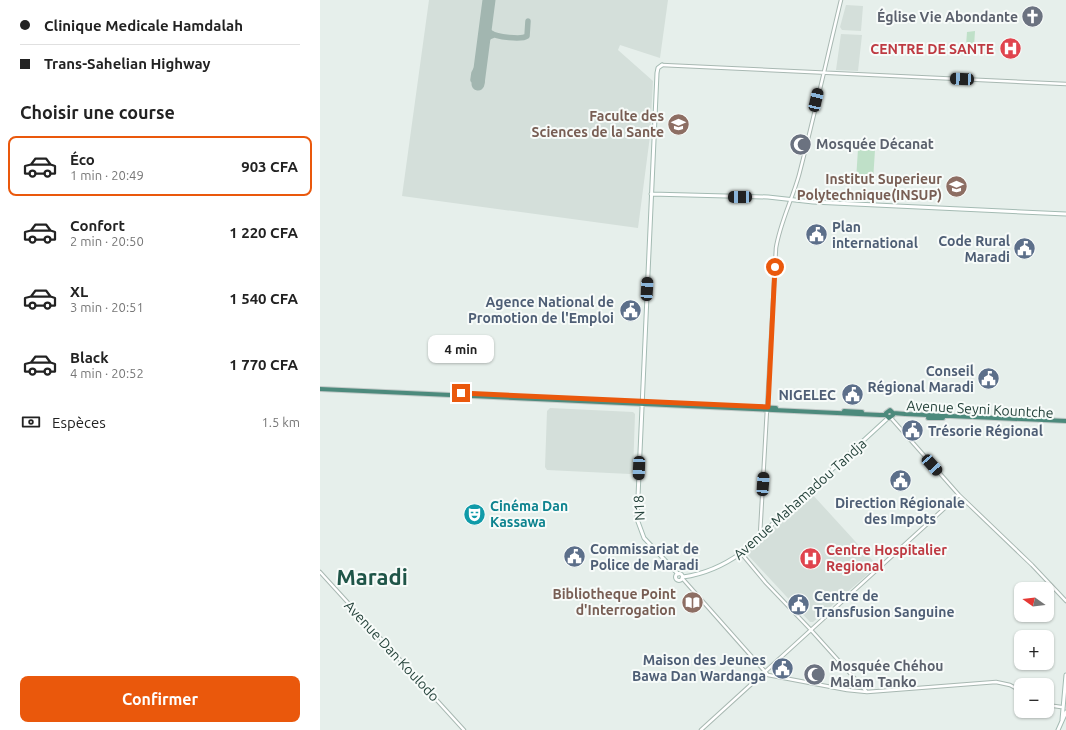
<!DOCTYPE html>
<html lang="fr">
<head>
<meta charset="utf-8">
<style>
	:root { --surface:#fff; --page:#f6f6f6; --text:#222; --muted:#767676; --line:#e0e0e0; --accent:#ea580c }
	body { margin:0; font-family:Ubuntu,sans-serif; background:var(--page); color:var(--text); height:100vh; display:flex; flex-direction:column; font-size:15px; white-space:nowrap }
	* { box-sizing:border-box; margin:0 }
	p { font-size:13px; color:var(--muted) }
	.icon { flex:none; width:22px; height:22px; fill:none; stroke:currentColor; stroke-width:2; stroke-linecap:round; stroke-linejoin:round }
	.map { position:relative; flex:1; overflow:hidden }
	.drawer { display:flex; flex-direction:column; background:var(--surface); width:320px }
	.drawer>* { flex:none }
	.top-card { display:grid; align-content:center; height:88px; padding:0 20px; background:var(--surface) }
	.needle { width:26px; rotate:284deg }
	.fabs { position:absolute; left:694px; top:582px; display:grid; gap:8px }
	.fabs a { display:grid; place-items:center; width:40px; height:40px; border-radius:8px; background:var(--surface); box-shadow:0 1px 3px #0004; font-size:20px }
	.end { position:absolute; width:18px; height:18px; margin:-9px; border:5px solid #ea580c; background:#fff; box-shadow:0 0 0 2px #fff }
	.from { border-radius:50% }
	.bubble { position:absolute; height:28px; border-radius:8px; background:var(--surface); box-shadow:0 1px 3px #0004; font-size:13px; font-weight:600; line-height:28px; text-align:center }
	.car { position:absolute; width:12px; height:24px; margin:-12px -6px; border-radius:5px; box-shadow:0 0 3px 1px #0007; background:linear-gradient(#222 24%,#8ab4d8 0 40%,#222 0 76%,#8ab4d8 0 86%,#222 0) }
	.top-card b { display:flex; align-items:center; gap:14px; height:38px; font-size:15px }
	.top-card b+b { border-top:1px solid var(--line) }
	.top-card i { width:10px; height:10px; background:var(--text) }
	ul { padding:0; list-style:none }
	li { display:flex; align-items:center; gap:12px; height:60px; margin:0 8px 6px; padding:0 12px; border:2px solid transparent; border-radius:8px }
	li div { flex:1 }
	li b { display:block; font-size:15px }
	li em { font-style:normal; font-weight:600 }
	li.current { border-color:var(--accent) }
	li>.icon { width:36px; height:36px; stroke-width:1.5 }
	h2 { padding:0 20px; font-size:18px; line-height:48px }
	.pay { display:flex; align-items:center; gap:10px; height:44px; padding:0 20px; font-size:15px }
	.pay p { margin-inline-start:auto }
	.cta { display:flex; gap:8px; margin-top:auto; padding:8px 20px }
	.cta a { flex:1; height:46px; border-radius:8px; background:var(--accent); color:#fff; font-size:16px; font-weight:600; line-height:46px; text-align:center }
	main { display:flex; flex:1; min-height:0 }
	.map>svg:first-child { display:block }
	.built { fill:#d4dfda }
	.green { fill:#bfe0c8 }
	.lines { fill:none; stroke-linecap:round; stroke-linejoin:round }
	.taxiway { stroke:#a2b6b0; stroke-width:5.5 }
	.runway { stroke:#a2b6b0; stroke-width:13 }
	.tertiary-casing { stroke:#a8b8b2; stroke-width:4.5 }
	.secondary-casing { stroke:#a4bbb3; stroke-width:5 }
	.trunk-casing { stroke:#c2cac8; stroke-width:6 }
	.tertiary { stroke:#fff; stroke-width:2.5 }
	.secondary { stroke:#fff; stroke-width:3 }
	.trunk { stroke:#4c8a7c; stroke-width:4 }
	.route { stroke:#ea580c; stroke-width:5 }
	.labels { text-anchor:middle; stroke-width:4; stroke-linejoin:round; paint-order:stroke }
	.worship-label { font-size:14px; font-weight:bold; fill:#5b616d; stroke:#f7fbf9; text-anchor:start }
	.health-label { font-size:14px; font-weight:bold; fill:#be3a42; stroke:#f7fbf9; text-anchor:end }
	.education-label { font-size:14px; font-weight:bold; fill:#785e54; stroke:#f7fbf9; text-anchor:end }
	.service-label { font-size:14px; font-weight:bold; fill:#4e5e75; stroke:#f7fbf9; text-anchor:end }
	.street-label { font-size:14px; fill:#24423a; stroke:#f7fbf9 }
	.culture-label { font-size:14px; font-weight:bold; fill:#0d838f; stroke:#f7fbf9; text-anchor:start }
	.town-label { font-size:22px; font-weight:bold; fill:#1f5548; stroke:#f7fbf9 }
</style>
</head>
<body>
<main>
<section class="drawer">
<div class="top-card">
<b><i class="from"></i>Clinique Medicale Hamdalah</b>
<b><i></i>Trans-Sahelian Highway</b>
</div>
<h2>Choisir une course</h2>
<ul>
<li class="current"><svg class="icon" aria-label="car" viewBox="0 0 24 24"><path d="M5 17H2v-5l4-1 3-4h7l3 4 3 1v5h-3M9 17h6M6 11h13"/><circle cx="7" cy="17" r="2"/><circle cx="17" cy="17" r="2"/></svg><div><b>Éco</b><p>1 min · 20:49</p></div><em>903 CFA</em></li>
<li><svg class="icon" aria-label="car" viewBox="0 0 24 24"><path d="M5 17H2v-5l4-1 3-4h7l3 4 3 1v5h-3M9 17h6M6 11h13"/><circle cx="7" cy="17" r="2"/><circle cx="17" cy="17" r="2"/></svg><div><b>Confort</b><p>2 min · 20:50</p></div><em>1 220 CFA</em></li>
<li><svg class="icon" aria-label="car" viewBox="0 0 24 24"><path d="M5 17H2v-5l4-1 3-4h7l3 4 3 1v5h-3M9 17h6M6 11h13"/><circle cx="7" cy="17" r="2"/><circle cx="17" cy="17" r="2"/></svg><div><b>XL</b><p>3 min · 20:51</p></div><em>1 540 CFA</em></li>
<li><svg class="icon" aria-label="car" viewBox="0 0 24 24"><path d="M5 17H2v-5l4-1 3-4h7l3 4 3 1v5h-3M9 17h6M6 11h13"/><circle cx="7" cy="17" r="2"/><circle cx="17" cy="17" r="2"/></svg><div><b>Black</b><p>4 min · 20:52</p></div><em>1 770 CFA</em></li>
</ul>
<div class="pay"><svg class="icon" aria-label="cash" viewBox="0 0 24 24"><path d="M3 7h18v10H3z"/><circle cx="12" cy="12" r="2"/></svg>Espèces<p>1.5 km</p></div>
<div class="cta"><a>Confirmer</a></div>
</section>
<div class="map">
<svg width="746" height="730" viewBox="0 0 746 730">
	<rect width="100%" height="100%" fill="#e6efeb"/>
	<path class="built" d="M109,0H348L340,58L300,45L298,50L333,81L330,136L318,228L82,196Z
		M526,5L543,6L541,31L522,30L520,27Z
		M521,34L542,35L538,71L516,70Z
		M355,118H363L362,131L354,130Z
		M230,408L313,412L315,414L313,472L310,474L227,470L225,467L227,411Z
		M492,494L555,563L556,567L493,622H490L426,553Z"/>
	<path class="green" d="M655,31L654,47L646,46L647,32Z
		M538,149L555,150L553,181L536,180Z"/>
	<g class="lines">
		<path class="taxiway" d="M166,24C167,28 167,31 171,33C176,37 202,40 207,36L208,21
			M163,44L169,37L174,35
			M161,60L162,82L158,84L153,80L154,73Z"/>
		<path class="runway" d="M158,84L169,0"/>
		<defs>
			<path id="tertiary" d="M342,65L746,84
				M571,418L639,495L712,565L746,601
				M440,535L456,248C460,223 472,200 479,175C494,117 507,58 521,0
				M421,553L446,583L491,630L546,691
				M0,572L144,730
				M362,578L448,675L527,690L547,692L676,682L690,685L701,691
				M727,705L741,707
				M381,730L639,495"/>
			<path id="secondary" d="M342,65L338,68L337,73L317,519L324,538L358,574
				M331,194L448,197L493,202L746,214
				M355.5 577a3.5 3.5 0 1 1 7 0a3.5 3.5 0 1 1-7 0Z
				M363,577C385,574 403,566 421,553L568,418
				M742,720L746,675
				M738,730L746,712"/>
			<path id="trunk" d="M0,389L560,415H566L569,418L573,415
				M438,407L456,408
				M524,411L542,412
				M566,413L570,410L573,413L585,414L746,421
				M608,418H623"/>
		</defs>
		<use href="#tertiary" class="tertiary-casing"/>
		<use href="#secondary" class="secondary-casing"/>
		<use href="#trunk" class="trunk-casing"/>
		<use href="#tertiary" class="tertiary"/>
		<use href="#secondary" class="secondary"/>
		<use href="#trunk" class="trunk"/>
	</g>
	<g class="lines">
		<path class="route" d="M141,393L448,407L455,267"/>
	</g>
	<defs>
		<symbol id="church-disc" viewBox="-11 -11 22 22"><circle r="9.5" fill="#6b7280" stroke="#f7fbf9"/><path d="M-1.2-6h2.4v3.5h3.3v2.4h-3.3V6h-2.4V-.1h-3.3v-2.4h3.3Z" fill="#fff"/></symbol>
		<symbol id="hospital-disc" viewBox="-11 -11 22 22"><circle r="9.5" fill="#e0444e" stroke="#f7fbf9"/><path d="M-5-5h3v3.5h4V-5h3V5h-3V1.5h-4V5h-3Z" fill="#fff"/></symbol>
		<symbol id="university-disc" viewBox="-11 -11 22 22"><circle r="9.5" fill="#8d6e63" stroke="#f7fbf9"/><path d="M0-5L7-2L0 1L-7-2ZM-4 1L0 2.5L4 1V4Q0 6-4 4Z" fill="#fff"/></symbol>
		<symbol id="mosque-disc" viewBox="-11 -11 22 22"><circle r="9.5" fill="#6b7280" stroke="#f7fbf9"/><path d="M3.5-4.9A6 6 0 1 0 3.5 4.9A5 5 0 1 1 3.5-4.9Z" fill="#fff"/></symbol>
		<symbol id="civic-disc" viewBox="-11 -11 22 22"><circle r="9.5" fill="#5c6f8a" stroke="#f7fbf9"/><path d="M-.6-6.5H3V-4.5H.6V-3L4-1V1h2V6H-6V1h2V-1L-.6-3ZM-1.2 2.5V6h2.4V2.5Z" fill="#fff"/></symbol>
		<symbol id="theatre-disc" viewBox="-11 -11 22 22"><circle r="9.5" fill="#0f9aa8" stroke="#f7fbf9"/><path d="M-5-5.5Q0-4 5-5.5V0Q5 5 0 6Q-5 5-5 0ZM-3.3-2.5H-1v1.5H-3.3ZM1-2.5H3.3v1.5H1ZM-2.8 1Q0 5.5 2.8 1Z" fill="#fff"/></symbol>
		<symbol id="library-disc" viewBox="-11 -11 22 22"><circle r="9.5" fill="#8d6e63" stroke="#f7fbf9"/><path d="M-6-4Q-3-5.5-.7-3.5V5Q-3 3-6 4ZM6-4Q3-5.5 .7-3.5V5Q3 3 6 4Z" fill="#fff"/></symbol>
	</defs>
	<g fill-rule="evenodd">
		<use href="#church-disc" x="700" y="4" width="25" height="25"/>
		<use href="#hospital-disc" x="678" y="36" width="25" height="25"/>
		<use href="#university-disc" x="346" y="112" width="25" height="25"/>
		<use href="#mosque-disc" x="468" y="132" width="25" height="25"/>
		<use href="#university-disc" x="624" y="174" width="25" height="25"/>
		<use href="#civic-disc" x="484" y="222" width="25" height="25"/>
		<use href="#civic-disc" x="692" y="236" width="25" height="25"/>
		<use href="#civic-disc" x="298" y="298" width="25" height="25"/>
		<use href="#civic-disc" x="656" y="366" width="25" height="25"/>
		<use href="#civic-disc" x="520" y="382" width="25" height="25"/>
		<use href="#civic-disc" x="580" y="418" width="25" height="25"/>
		<use href="#civic-disc" x="568" y="468" width="25" height="25"/>
		<use href="#theatre-disc" x="142" y="502" width="25" height="25"/>
		<use href="#civic-disc" x="242" y="544" width="25" height="25"/>
		<use href="#hospital-disc" x="478" y="546" width="25" height="25"/>
		<use href="#library-disc" x="360" y="590" width="25" height="25"/>
		<use href="#civic-disc" x="466" y="592" width="25" height="25"/>
		<use href="#civic-disc" x="450" y="656" width="25" height="25"/>
		<use href="#mosque-disc" x="482" y="662" width="25" height="25"/>
	</g>
	<g class="labels">
		<g class="worship-label">
			<text x="698" y="22" text-anchor="end">Église Vie Abondante</text>
			<text x="496" y="149">Mosquée Décanat</text>
			<text x="510" y="671">Mosquée Chéhou<tspan x="510" dy="16">Malam Tanko</tspan></text>
		</g>
		<g class="health-label">
			<text x="674" y="54">CENTRE DE SANTE</text>
			<text x="506" y="555" text-anchor="start">Centre Hospitalier<tspan x="506" dy="16">Regional</tspan></text>
		</g>
		<g class="education-label">
			<text x="344" y="121">Faculte des<tspan x="344" dy="16">Sciences de la Sante</tspan></text>
			<text x="622" y="184">Institut Superieur<tspan x="622" dy="16">Polytechnique(INSUP)</tspan></text>
			<text x="356" y="599">Bibliotheque Point<tspan x="356" dy="16">d'Interrogation</tspan></text>
		</g>
		<g class="service-label">
			<text x="512" y="232" text-anchor="start">Plan<tspan x="512" dy="16">international</tspan></text>
			<text x="690" y="246">Code Rural<tspan x="690" dy="16">Maradi</tspan></text>
			<text x="294" y="307">Agence National de<tspan x="294" dy="16">Promotion de l'Emploi</tspan></text>
			<text x="654" y="376">Conseil<tspan x="654" dy="16">Régional Maradi</tspan></text>
			<text x="516" y="400">NIGELEC</text>
			<text x="608" y="436" text-anchor="start">Trésorie Régional</text>
			<text x="580" y="508" text-anchor="middle">Direction Régionale<tspan x="580" dy="16">des Impots</tspan></text>
			<text x="270" y="554" text-anchor="start">Commissariat de<tspan x="270" dy="16">Police de Maradi</tspan></text>
			<text x="494" y="601" text-anchor="start">Centre de<tspan x="494" dy="16">Transfusion Sanguine</tspan></text>
			<text x="446" y="665">Maison des Jeunes<tspan x="446" dy="16">Bawa Dan Wardanga</tspan></text>
		</g>
		<g class="street-label">
			<text transform="translate(660 409) rotate(3)" y="5">Avenue Seyni Kountche</text>
			<text transform="translate(480 499) rotate(-42)" y="5">Avenue Mahamadou Tandja</text>
			<text transform="translate(319 508) rotate(-93)" y="5">N18</text>
			<text transform="translate(72 651) rotate(47)" y="5">Avenue Dan Koulodo</text>
		</g>
		<g class="culture-label">
			<text x="170" y="511">Cinéma Dan<tspan x="170" dy="16">Kassawa</tspan></text>
		</g>
		<g class="town-label">
			<text x="52" y="585">Maradi</text>
		</g>
	</g>
</svg>
<div class="fabs">
<a><svg class="needle" viewBox="-14 -14 28 28"><path d="M0-13l5 13h-10z" fill="#e53935"/><path d="M0 13l5-13h-10z" fill="#767676"/></svg></a>
<a>+</a>
<a>−</a>
</div>
<i class="end from" style="left:455px;top:267px"></i>
<i class="end" style="left:141px;top:393px"></i>
<div class="bubble" style="left:108px;top:335px;width:66px">4 min</div>
<i class="car" style="left:642px;top:79px;rotate:273deg"></i>
<i class="car" style="left:496px;top:100px;rotate:13deg"></i>
<i class="car" style="left:420px;top:197px;rotate:270deg"></i>
<i class="car" style="left:327px;top:289px;rotate:3deg"></i>
<i class="car" style="left:612px;top:465px;rotate:138deg"></i>
<i class="car" style="left:319px;top:468px;rotate:182deg"></i>
<i class="car" style="left:443px;top:484px;rotate:4deg"></i>
</div>
</main>
</body>
</html>
